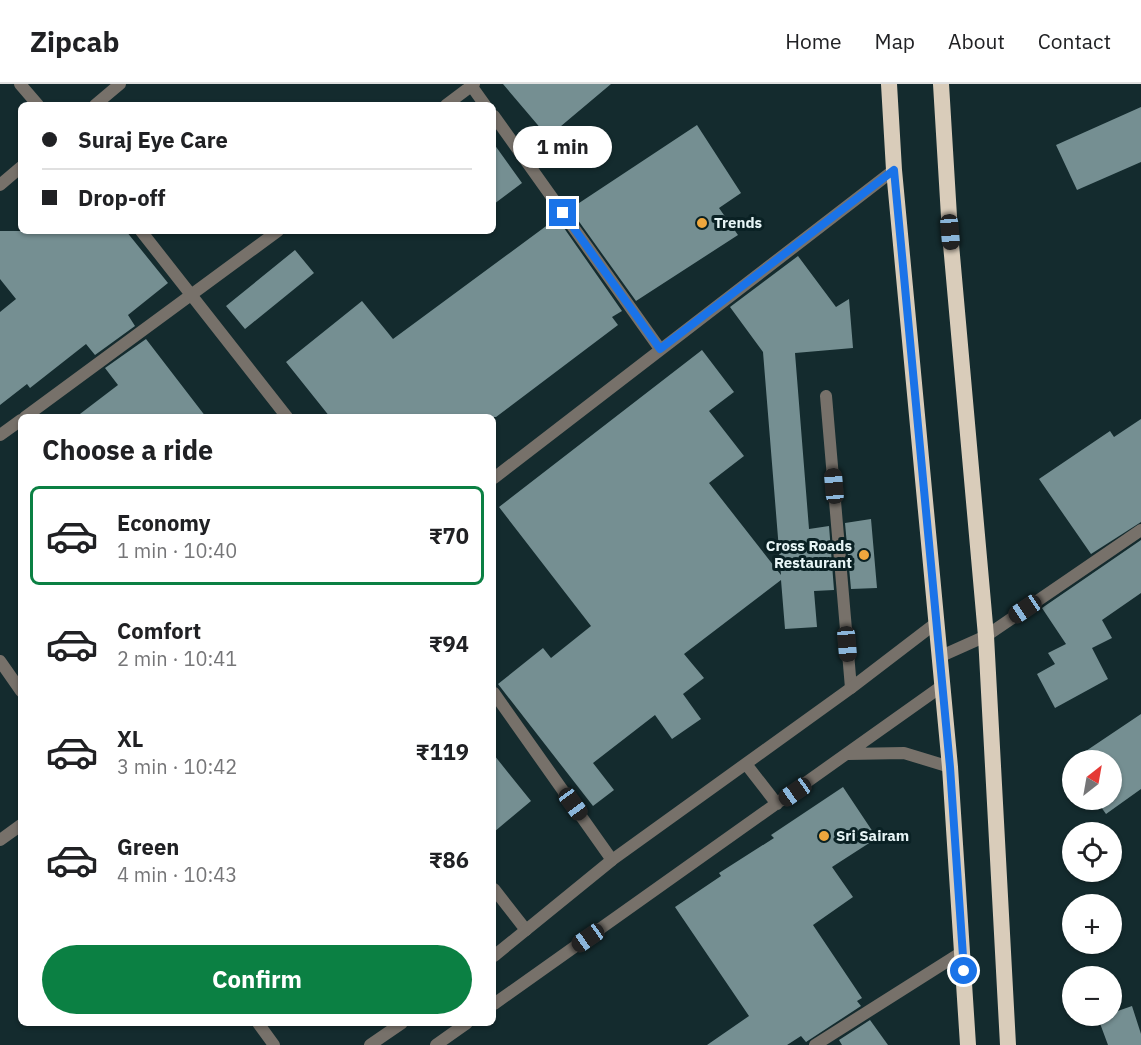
<!DOCTYPE html>
<html lang="en">
<head>
<meta charset="utf-8">
<style>
	:root { --surface:#fff; --page:#f6f6f6; --text:#202124; --muted:#757577; --line:#e0e0e0; --accent:#0b8043 }
	body { margin:0; font-family:"IBM Plex Sans",sans-serif; background:var(--page); color:var(--text); height:100vh; display:flex; flex-direction:column; font-size:22px; white-space:nowrap }
	* { box-sizing:border-box; margin:0 }
	p { font-size:20px; color:var(--muted) }
	.icon { flex:none; width:33px; height:33px; fill:none; stroke:currentColor; stroke-width:2; stroke-linecap:round; stroke-linejoin:round }
	.map { position:relative; flex:1; overflow:hidden }
	.panel { position:absolute; left:18px; top:330px; width:478px; height:612px; display:flex; flex-direction:column; background:var(--surface); border-radius:9px; box-shadow:0 2px 4px #0004 }
	.panel>* { flex:none }
	.guide { position:absolute; left:18px; top:18px; width:478px; height:132px; border-radius:9px; box-shadow:0 2px 4px #0004; display:grid; align-content:center; height:132px; padding:0 24px; background:var(--surface) }
	.needle { width:39px; rotate:31deg }
	.buttons { position:absolute; left:1062px; top:666px; display:grid; gap:12px }
	.buttons a { display:grid; place-items:center; width:60px; height:60px; border-radius:50%; background:var(--surface); box-shadow:0 2px 4px #0004; font-size:30px }
	.end { position:absolute; width:27px; height:27px; margin:-14px; border:8px solid #1a73e8; background:#fff; box-shadow:0 0 0 3px #fff }
	.from { border-radius:50% }
	.bubble { position:absolute; height:42px; border-radius:21px; background:var(--surface); box-shadow:0 2px 4px #0004; font-size:20px; font-weight:700; line-height:42px; text-align:center }
	.car { position:absolute; width:18px; height:36px; margin:-18px -9px; border-radius:8px; box-shadow:0 0 4px 2px #0007; background:linear-gradient(#222 24%,#8ab4d8 0 40%,#222 0 76%,#8ab4d8 0 86%,#222 0) }
	.guide b { display:flex; align-items:center; gap:21px; height:57px; font-size:22px }
	.guide b+b { border-top:2px solid var(--line) }
	.guide i { width:15px; height:15px; background:var(--text) }
	ul { padding:0; list-style:none }
	li { display:flex; align-items:center; gap:18px; height:99px; margin:0 12px 9px; padding:0 12px; border:3px solid transparent; border-radius:9px }
	li div { flex:1 }
	li b { display:block; font-size:22px }
	li em { font-style:normal; font-weight:700 }
	li.current { border-color:var(--accent) }
	li>.icon { width:54px; height:54px; stroke-width:1.5 }
	h2 { padding:0 24px; font-size:27px; line-height:72px }
	.button { display:flex; gap:12px; margin-top:auto; padding:12px 24px }
	.button a { flex:1; height:69px; border-radius:36px; background:var(--accent); color:#fff; font-size:24px; font-weight:700; line-height:69px; text-align:center }
	header { display:flex; align-items:center; gap:36px; box-sizing:border-box; height:84px; padding:0 30px; background:var(--surface); border-bottom:2px solid var(--line) }
	header strong { font-size:28px }
	nav { display:flex; gap:33px; margin-inline-start:auto; font-size:21px }
	.map>svg:first-child { display:block }
	.building { fill:#758f92 }
	.lines { fill:none; stroke-linecap:round; stroke-linejoin:round }
	.service { stroke:#77716a; stroke-width:12 }
	.minor { stroke:#77716a; stroke-width:12 }
	.tertiary { stroke:#77716a; stroke-width:12 }
	.trunk { stroke:#d9ccba; stroke-width:16 }
	.route { stroke:#1a73e8; stroke-width:8 }
	.poi-dot { fill:#efa73d; stroke:#0a2124; stroke-width:2 }
	.labels { text-anchor:middle; stroke-width:6; stroke-linejoin:round; paint-order:stroke }
	.poi-label { font-size:15px; font-weight:bold; fill:#e7f5f6; stroke:#0a2124; text-anchor:start }
</style>
</head>
<body>
<header>
<strong>Zipcab</strong>
<nav><a>Home</a><a>Map</a><a>About</a><a>Contact</a></nav>
</header>
<div class="map">
<svg width="1141" height="961" viewBox="0 0 1141 961">
	<rect width="100%" height="100%" fill="#142b2e"/>
	<path class="building" d="M503,0H611L548,53Z
		M1141,23V78L1077,106L1056,61Z
		M697,41L741,109L719,124L738,151L636,217L570,125Z
		M494,60L522,99L494,120Z
		M557,134L622,227L612,233L618,241L496,333H330L286,278L362,217L393,255Z
		M0,147H126L168,199L128,231L135,242L95,271L86,260L30,304L27,300L0,321V228L16,215L0,195Z
		M295,166L314,189L245,245L226,222Z
		M798,172L836,223L849,215L853,264L795,269L809,445L829,442L834,506L814,507L817,543L785,545L781,496L684,570L704,594L683,610L701,635L672,655L655,631L593,679L614,706L593,722L498,600L543,564L551,574L591,542L499,423L702,266L734,308L709,327L744,372L709,399L781,491L763,268L730,223Z
		M146,255L206,333H76L118,301L105,284Z
		M1141,335V438L1091,470L1039,395L1110,347L1114,353Z
		M871,435L877,504L851,505L845,439Z
		M1141,456V509L1102,536L1112,554L1092,564L1108,595L1055,624L1037,590L1055,580L1048,569L1066,560L1042,524Z
		M1141,630V705L1106,730L1096,716H1112V676H1072V680L1071,677Z
		M494,671L531,717L494,748Z
		M843,703L877,754L832,783L853,813L813,841L862,914L857,917L861,922L806,958L801,952L787,961H707L749,932L675,823L721,792L719,789L774,754L771,751Z
		M1132,922L1141,950V961H1108L1098,934L1112,932V929Z
		M870,936L888,961H842L839,956Z"/>
	<g class="lines">
		<path class="service" d="M494,805L526,846
			M815,961L962,868"/>
		<path class="minor" d="M20,0L38,21
			M470,0L485,21
			M95,21L120,0
			M446,21L474,0
			M494,32L660,265
			M0,101L21,83
			M141,147L287,333
			M826,312L851,604
			M25,333L278,147
			M0,351L21,336
			M494,394L894,86
			M939,573L986,552L1141,446
			M0,577L21,607
			M494,609L612,776
			M0,756L21,741
			M258,939L274,961"/>
		<path class="tertiary" d="M848,670L904,669L950,683
			M746,680L777,720
			M494,872L612,776L851,604L936,539
			M494,920L942,602
			M370,961L402,939
			M436,961L467,939"/>
		<path class="trunk" d="M889,0L894,86L950,683L968,961
			M941,0L950,149L986,552L1008,961"/>
	</g>
	<g class="lines">
		<path class="route" d="M563,129L660,265L894,86L950,683L964,887"/>
	</g>
	<g class="poi-dot">
		<circle cx="702" cy="139" r="6"/>
		<circle cx="864" cy="471" r="6"/>
		<circle cx="824" cy="752" r="6"/>
	</g>
	<g class="labels">
		<g class="poi-label">
			<text x="714" y="144">Trends</text>
			<text x="852" y="467" text-anchor="end">Cross Roads<tspan x="852" dy="17">Restaurant</tspan></text>
			<text x="836" y="757">Sri Sairam</text>
		</g>
	</g>
</svg>
<div class="buttons">
<a><svg class="needle" viewBox="-14 -14 28 28"><path d="M0-13l5 13h-10z" fill="#e53935"/><path d="M0 13l5-13h-10z" fill="#757577"/></svg></a>
<a><svg class="icon" aria-label="locate" viewBox="0 0 24 24"><circle cx="12" cy="12" r="6"/><path d="M12 2v4M12 18v4M2 12h4M18 12h4"/></svg></a>
<a>+</a>
<a>−</a>
</div>
<i class="end from" style="left:964px;top:887px"></i>
<i class="end" style="left:563px;top:129px"></i>
<div class="bubble" style="left:513px;top:42px;width:99px">1 min</div>
<i class="car" style="left:950px;top:148px;rotate:175deg"></i>
<i class="car" style="left:834px;top:402px;rotate:355deg"></i>
<i class="car" style="left:1025px;top:525px;rotate:236deg"></i>
<i class="car" style="left:847px;top:560px;rotate:175deg"></i>
<i class="car" style="left:795px;top:708px;rotate:235deg"></i>
<i class="car" style="left:573px;top:720px;rotate:144deg"></i>
<i class="car" style="left:588px;top:854px;rotate:235deg"></i>
<div class="guide">
<b><i class="from"></i>Suraj Eye Care</b>
<b><i></i>Drop-off</b>
</div>
<section class="panel">
<h2>Choose a ride</h2>
<ul>
<li class="current"><svg class="icon" aria-label="car" viewBox="0 0 24 24"><path d="M5 17H2v-5l4-1 3-4h7l3 4 3 1v5h-3M9 17h6M6 11h13"/><circle cx="7" cy="17" r="2"/><circle cx="17" cy="17" r="2"/></svg><div><b>Economy</b><p>1 min · 10:40</p></div><em>₹70</em></li>
<li><svg class="icon" aria-label="car" viewBox="0 0 24 24"><path d="M5 17H2v-5l4-1 3-4h7l3 4 3 1v5h-3M9 17h6M6 11h13"/><circle cx="7" cy="17" r="2"/><circle cx="17" cy="17" r="2"/></svg><div><b>Comfort</b><p>2 min · 10:41</p></div><em>₹94</em></li>
<li><svg class="icon" aria-label="car" viewBox="0 0 24 24"><path d="M5 17H2v-5l4-1 3-4h7l3 4 3 1v5h-3M9 17h6M6 11h13"/><circle cx="7" cy="17" r="2"/><circle cx="17" cy="17" r="2"/></svg><div><b>XL</b><p>3 min · 10:42</p></div><em>₹119</em></li>
<li><svg class="icon" aria-label="car" viewBox="0 0 24 24"><path d="M5 17H2v-5l4-1 3-4h7l3 4 3 1v5h-3M9 17h6M6 11h13"/><circle cx="7" cy="17" r="2"/><circle cx="17" cy="17" r="2"/></svg><div><b>Green</b><p>4 min · 10:43</p></div><em>₹86</em></li>
</ul>
<div class="button"><a>Confirm</a></div>
</section>
</div>
</body>
</html>
